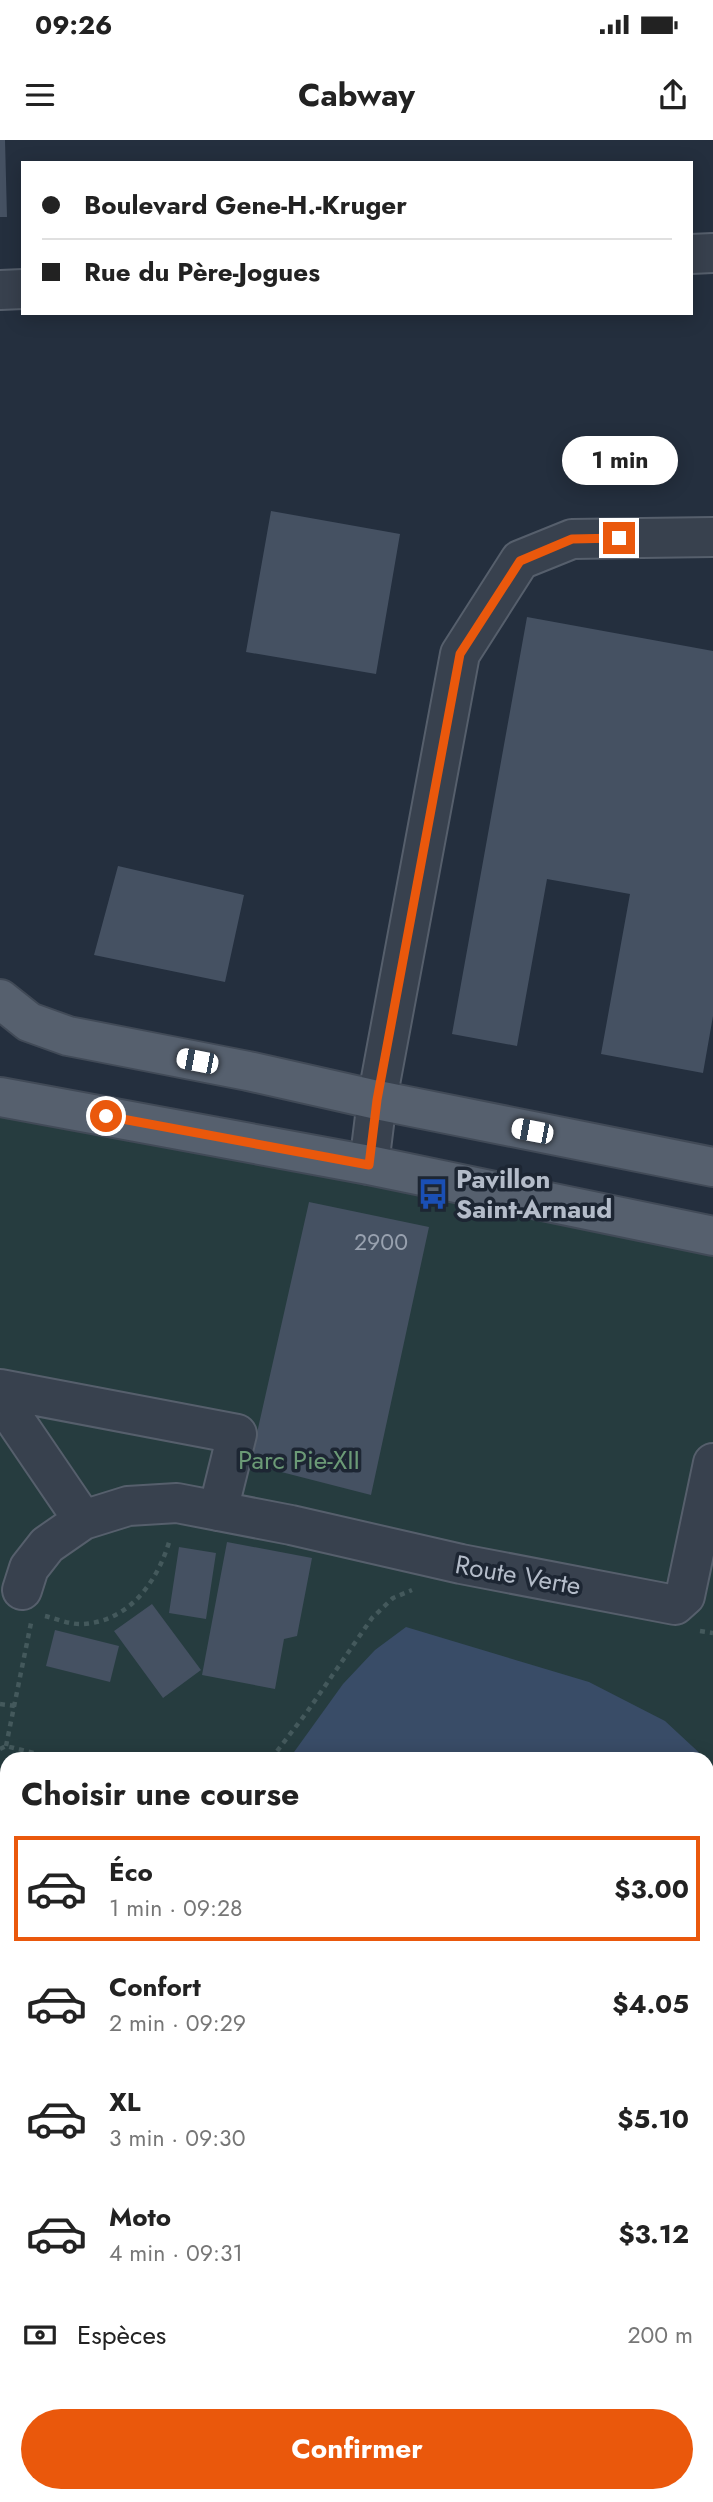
<!DOCTYPE html>
<html lang="fr">
<head>
<meta charset="utf-8">
<style>
	:root { --surface:#fff; --page:#f2f2f2; --text:#222; --muted:#767676; --line:#e0e0e0; --accent:#ea580c }
	body { margin:0; font-family:Jost,sans-serif; background:var(--page); color:var(--text); height:100vh; display:flex; flex-direction:column; font-size:26px; white-space:nowrap }
	* { box-sizing:border-box; margin:0 }
	p { font-size:23px; color:var(--muted) }
	.icon { flex:none; width:38px; height:38px; fill:none; stroke:currentColor; stroke-width:2; stroke-linecap:round; stroke-linejoin:round }
	.map { position:relative; flex:1; overflow:hidden }
	.panel { position:absolute; left:0px; top:1612px; width:714px; height:751px; display:flex; flex-direction:column; background:var(--surface); border-radius:21px 21px 0 0; box-shadow:0 4px 18px #0003 }
	.panel>* { flex:none }
	.guide { position:absolute; left:21px; top:21px; width:672px; height:154px; border-radius:0px; box-shadow:0 4px 18px #0003; display:grid; align-content:center; height:154px; padding:0 21px; background:var(--surface) }
	.end { position:absolute; width:32px; height:32px; margin:-16px; border:9px solid #ea580c; background:#fff; box-shadow:0 0 0 4px #fff }
	.from { border-radius:50% }
	.bubble { position:absolute; height:49px; border-radius:24px; background:var(--surface); box-shadow:0 4px 18px #0003; font-size:23px; font-weight:700; line-height:49px; text-align:center }
	.car { position:absolute; width:21px; height:42px; margin:-21px -10px; border-radius:9px; box-shadow:0 0 5px 2px #0007; background:linear-gradient(#fff 24%,#345 0 40%,#fff 0 76%,#345 0 86%,#fff 0) }
	.guide b { display:flex; align-items:center; gap:24px; height:66px; font-size:26px }
	.guide b+b { border-top:2px solid var(--line) }
	.guide i { width:18px; height:18px; background:var(--text) }
	ul { padding:0; list-style:none }
	li { display:flex; align-items:center; gap:21px; height:105px; margin:0 14px 10px; padding:0 7px; border:4px solid transparent; border-radius:0px }
	li div { flex:1 }
	li b { display:block; font-size:26px }
	li em { font-style:normal; font-weight:700 }
	li.selected { border-color:var(--accent) }
	li>.icon { width:63px; height:63px; stroke-width:1.5 }
	h2 { padding:0 21px; font-size:32px; line-height:84px }
	.pay { display:flex; align-items:center; gap:18px; height:77px; padding:0 21px; font-size:26px }
	.pay p { margin-inline-start:auto }
	.action { display:flex; gap:14px; margin-top:auto; padding:14px 21px }
	.action a { flex:1; height:80px; border-radius:42px; background:var(--accent); color:#fff; font-size:28px; font-weight:700; line-height:80px; text-align:center }
	.status { display:flex; justify-content:space-between; align-items:center; height:49px; padding:0 35px; background:var(--surface); direction:ltr }
	.status svg { height:19px; fill:currentColor }
	header { display:flex; justify-content:space-between; align-items:center; height:91px; padding:0 21px; background:var(--surface); font-size:32px; font-weight:700 }
	.map>svg:first-child { display:block }
	.green { fill:#263c3f; fill-rule:evenodd }
	.water { fill:#394c67 }
	.building { fill:#455162 }
	.lines { fill:none; stroke-linecap:round; stroke-linejoin:round }
	.minor-casing { stroke:#565f6c; stroke-width:42 }
	.major-casing { stroke:#414a57; stroke-width:42 }
	.path { stroke:#44595c; stroke-width:4.5; stroke-dasharray:5 5; stroke-linecap:butt }
	.minor { stroke:#38414e; stroke-width:38 }
	.major { stroke:#56606e; stroke-width:38 }
	.route { stroke:#ea580c; stroke-width:9 }
	.labels { text-anchor:middle; stroke-width:7; stroke-linejoin:round; paint-order:stroke }
	.number-label { font-size:23px; fill:#98a1af }
	.poi-label { font-size:26px; font-weight:bold; fill:#b4bcc9; stroke:#1d2633; text-anchor:start }
	.park-label { font-size:26px; fill:#6b9a76; stroke:#1d2633 }
	.street-label { font-size:26px; fill:#b4bcc9; stroke:#1d2633 }
</style>
</head>
<body>
<div class="status"><b>09:26</b><svg viewBox="0 0 49 12"><path d="M0 12V9h3v3zM5 12V6h3v6zM10 12V3h3v9zM15 12V0h3v12zM26 1h20v11H26zM47 4h2v5h-2z"/></svg></div>
<header><svg class="icon" aria-label="menu" viewBox="0 0 24 24"><path d="M4 6h16M4 12h16M4 18h16"/></svg>Cabway<svg class="icon" aria-label="share" viewBox="0 0 24 24"><path d="M12 15V3M7 8l5-5 5 5M5 13v7h14v-7"/></svg></header>
<div class="map">
<svg width="713" height="2362" viewBox="0 0 713 2362">
	<rect width="100%" height="100%" fill="#242f3e"/>
	<path class="green" d="M0,977L143,992L713,1081V2362H0ZM7,1619H707V2356H7Z"/>
	<path class="water" d="M406,1487L589,1542L665,1581L706,1619H289L343,1544L375,1510Z
		M707,1620L713,1628V1818L707,1837Z"/>
	<path class="building" d="M0,0H5L7,77H0Z
		M271,371L400,394L376,534L246,512Z
		M527,477L713,511V876L703,933L601,914L630,754L547,739L517,906L452,894Z
		M118,726L244,755L225,842L94,815Z
		M309,1062L429,1087L371,1355L250,1324Z
		M227,1402L312,1418L297,1496L284,1499L275,1549L202,1535Z
		M179,1407L216,1413L206,1479L169,1473Z
		M152,1464L201,1530L163,1558L114,1491Z
		M55,1490L119,1506L110,1542L46,1526Z"/>
	<g class="lines">
		<defs>
			<path id="minor" d="M691,114L713,113
				M0,150L23,149
				M369,1025L377,960L460,514L520,420L572,399L713,397
				M0,1249L237,1294L218,1371
				M0,1258L83,1380
				M22,1450L29,1428L47,1405L83,1380L128,1366L177,1363L291,1385L461,1424L675,1465L685,1456L713,1323"/>
			<path id="major" d="M0,859L29,882L68,896L248,931L377,960L713,1027
				M0,957L369,1025L713,1096"/>
		</defs>
		<use href="#minor" class="minor-casing"/>
		<use href="#major" class="major-casing"/>
		<path class="path" d="M45,1476C57,1479 71,1485 83,1484C130,1481 158,1441 170,1399
			M700,1491L713,1493
			M0,1564L15,1566
			M6,1606L31,1483
			M0,1609L6,1606L57,1619
			M271,1619L307,1572L372,1478L393,1458L412,1450
			M707,1983L713,1979
			M594,2362L596,2356"/>
		<use href="#minor" class="minor"/>
		<use href="#major" class="major"/>
	</g>
	<g class="lines">
		<path class="route" d="M106,976L369,1025L377,960L460,514L520,421L572,399L619,398"/>
	</g>
	<defs>
		<symbol id="bus-bare" viewBox="-9 -9 18 18"><path d="M-5-6H5V4H4V6H2V4H-2V6H-4V4H-5ZM-3.5-4V0h7V-4ZM-3.5 1.2v1.5H-2V1.2ZM2 1.2v1.5H3.5V1.2Z" fill="#1a4fb4" stroke="#1d2633" stroke-width="2.5" paint-order="stroke"/></symbol>
	</defs>
	<g fill-rule="evenodd">
		<use href="#bus-bare" x="411" y="1032" width="44" height="44"/>
	</g>
	<g class="labels">
		<g class="number-label">
			<text x="381" y="1110">2900</text>
		</g>
		<g class="poi-label">
			<text x="456" y="1048">Pavillon<tspan x="456" dy="30">Saint-Arnaud</tspan></text>
		</g>
		<g class="park-label">
			<text x="299" y="1329">Parc Pie-XII</text>
		</g>
		<g class="street-label">
			<text transform="translate(518 1435) rotate(10)" y="9">Route Verte</text>
		</g>
	</g>
</svg>
<i class="end from" style="left:106px;top:976px"></i>
<i class="end" style="left:619px;top:398px"></i>
<div class="bubble" style="left:562px;top:296px;width:116px">1 min</div>
<i class="car" style="left:197px;top:921px;rotate:281deg"></i>
<i class="car" style="left:532px;top:991px;rotate:281deg"></i>
<div class="guide">
<b><i class="from"></i>Boulevard Gene-H.-Kruger</b>
<b><i></i>Rue du Père-Jogues</b>
</div>
<section class="panel">
<h2>Choisir une course</h2>
<ul>
<li class="selected"><svg class="icon" aria-label="car" viewBox="0 0 24 24"><path d="M5 17H2v-5l4-1 3-4h7l3 4 3 1v5h-3M9 17h6M6 11h13"/><circle cx="7" cy="17" r="2"/><circle cx="17" cy="17" r="2"/></svg><div><b>Éco</b><p>1 min · 09:28</p></div><em>$3.00</em></li>
<li><svg class="icon" aria-label="car" viewBox="0 0 24 24"><path d="M5 17H2v-5l4-1 3-4h7l3 4 3 1v5h-3M9 17h6M6 11h13"/><circle cx="7" cy="17" r="2"/><circle cx="17" cy="17" r="2"/></svg><div><b>Confort</b><p>2 min · 09:29</p></div><em>$4.05</em></li>
<li><svg class="icon" aria-label="car" viewBox="0 0 24 24"><path d="M5 17H2v-5l4-1 3-4h7l3 4 3 1v5h-3M9 17h6M6 11h13"/><circle cx="7" cy="17" r="2"/><circle cx="17" cy="17" r="2"/></svg><div><b>XL</b><p>3 min · 09:30</p></div><em>$5.10</em></li>
<li><svg class="icon" aria-label="car" viewBox="0 0 24 24"><path d="M5 17H2v-5l4-1 3-4h7l3 4 3 1v5h-3M9 17h6M6 11h13"/><circle cx="7" cy="17" r="2"/><circle cx="17" cy="17" r="2"/></svg><div><b>Moto</b><p>4 min · 09:31</p></div><em>$3.12</em></li>
</ul>
<div class="pay"><svg class="icon" aria-label="cash" viewBox="0 0 24 24"><path d="M3 7h18v10H3z"/><circle cx="12" cy="12" r="2"/></svg>Espèces<p>200 m</p></div>
<div class="action"><a>Confirmer</a></div>
</section>
</div>
</body>
</html>
